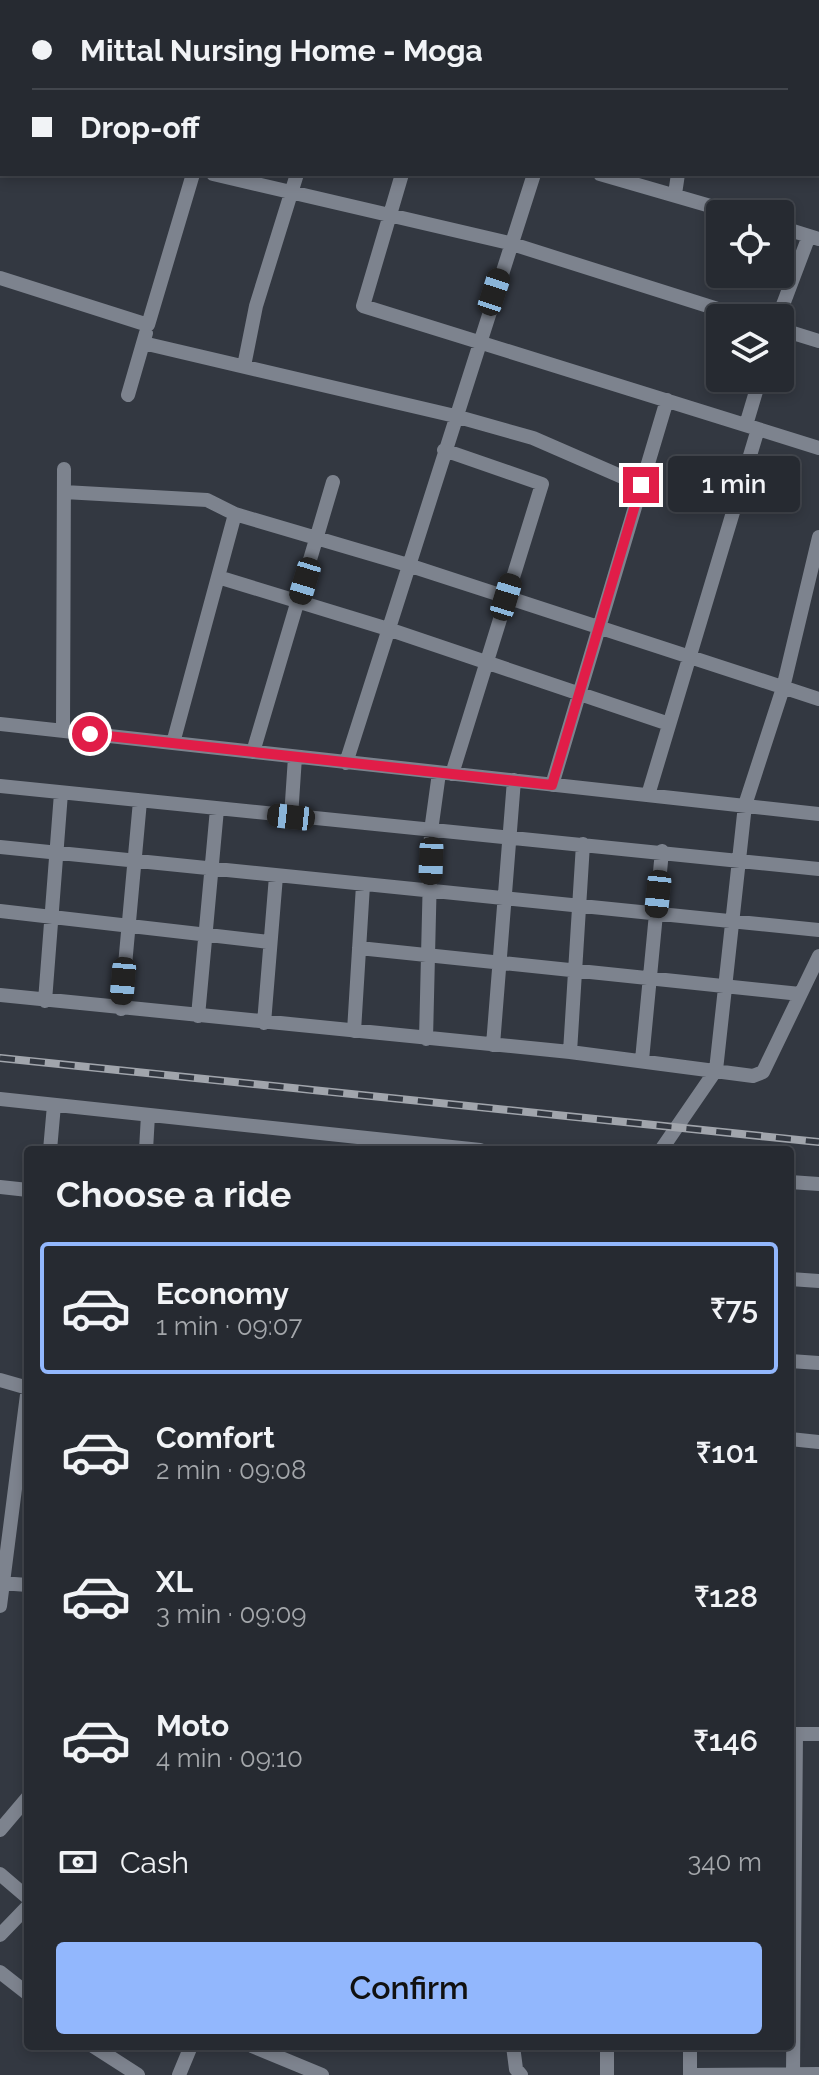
<!DOCTYPE html>
<html lang="en">
<head>
<meta charset="utf-8">
<style>
	:root { --surface:#262a31; --page:#32363d; --text:#f1f3f6; --muted:#a4a7ab; --line:#42464d; --accent:#92b7fd }
	body { margin:0; font-family:Raleway,sans-serif; background:var(--page); color:var(--text); height:100vh; display:flex; flex-direction:column; font-size:30px; white-space:nowrap }
	* { box-sizing:border-box; margin:0 }
	p { font-size:26px; color:var(--muted) }
	.icon { flex:none; width:44px; height:44px; fill:none; stroke:currentColor; stroke-width:2; stroke-linecap:round; stroke-linejoin:round }
	.map { position:relative; flex:1; overflow:hidden }
	.sheet { position:absolute; left:24px; top:1146px; width:770px; height:904px; display:flex; flex-direction:column; background:var(--surface); border-radius:8px; box-shadow:0 4px 12px #0003,0 0 0 2px var(--line) }
	.sheet>* { flex:none }
	.top-card { position:absolute; left:0px; top:0px; width:820px; height:176px; box-shadow:0 4px 12px #0003,0 0 0 2px var(--line); display:grid; align-content:center; height:176px; padding:0 32px; background:var(--surface) }
	.buttons { position:absolute; left:706px; top:200px; display:grid; gap:16px }
	.buttons a { display:grid; place-items:center; width:88px; height:88px; border-radius:8px; background:var(--surface); box-shadow:0 4px 12px #0003,0 0 0 2px var(--line); font-size:40px }
	.end { position:absolute; width:36px; height:36px; margin:-18px; border:10px solid #e11d48; background:#fff; box-shadow:0 0 0 4px #fff }
	.from { border-radius:50% }
	.bubble { position:absolute; height:56px; border-radius:8px; background:var(--surface); box-shadow:0 4px 12px #0003,0 0 0 2px var(--line); font-size:26px; font-weight:600; line-height:56px; text-align:center }
	.car { position:absolute; width:24px; height:48px; margin:-24px -12px; border-radius:10px; box-shadow:0 0 6px 2px #0007; background:linear-gradient(#222 24%,#8ab4d8 0 40%,#222 0 76%,#8ab4d8 0 86%,#222 0) }
	.top-card b { display:flex; align-items:center; gap:28px; height:76px; font-size:30px }
	.top-card b+b { border-top:2px solid var(--line) }
	.top-card i { width:20px; height:20px; background:var(--text) }
	ul { padding:0; list-style:none }
	li { display:flex; align-items:center; gap:24px; height:132px; margin:0 16px 12px; padding:0 16px; border:4px solid transparent; border-radius:8px }
	li div { flex:1 }
	li b { display:block; font-size:30px }
	li em { font-style:normal; font-weight:600 }
	li.current { border-color:var(--accent) }
	li>.icon { width:72px; height:72px; stroke-width:1.5 }
	h2 { padding:0 32px; font-size:36px; line-height:96px }
	.pay { display:flex; align-items:center; gap:20px; height:88px; padding:0 32px; font-size:30px }
	.pay p { margin-inline-start:auto }
	.primary-button { display:flex; gap:16px; margin-top:auto; padding:16px 32px }
	.primary-button a { flex:1; height:92px; border-radius:8px; background:var(--accent); color:#111; font-size:32px; font-weight:600; line-height:92px; text-align:center }
	.map>svg:first-child { display:block }
	.lines { fill:none; stroke-linecap:round; stroke-linejoin:round }
	.minor { stroke:#7d838e; stroke-width:14 }
	.tertiary { stroke:#7d838e; stroke-width:18 }
	.rail-casing { stroke:#a1a5ac; stroke-width:8 }
	.rail { stroke:#333841; stroke-width:5; stroke-dasharray:15; stroke-linecap:butt }
	.route { stroke:#e11d48; stroke-width:10 }
</style>
</head>
<body>
<div class="map">
<svg width="819" height="2075" viewBox="0 0 819 2075">
	<rect width="100%" height="100%" fill="#333841"/>
	<g class="lines">
		<path class="minor" d="M220,2V0
			M442,2V0
			M567,2V0
			M704,2V0
			M818,62L819,60
			M818,145H819
			M0,147H2
			M213,174L509,243L746,318
			M402,174L363,306L819,448
			M600,174L738,214
			M675,194L678,174
			M780,227L819,239
			M0,278L148,325L193,174
			M778,318L809,236
			M780,329L819,341
			M143,343L455,416L533,438L641,485
			M244,366L256,306L297,174
			M128,395L146,333
			M746,425L760,378
			M444,450L542,484L452,774
			M64,492L207,500L235,514L408,565L819,699
			M218,577L388,629L669,724
			M0,724L819,814
			M63,731L64,469
			M173,743L235,514
			M253,752L333,482
			M346,763L534,174
			M552,785L667,400
			M0,786L819,869
			M648,795L758,429
			M291,817L295,757
			M0,847L819,930
			M0,911L269,942
			M359,948L800,994
			M0,995L570,1052L753,1076L763,1072L819,956
			M45,1001L61,793
			M121,1009L140,801
			M198,1016L217,809
			M264,1023L276,876
			M354,1031L363,885
			M426,1039L431,831L439,773
			M493,1045L514,780
			M570,1052L583,844
			M642,1060L662,851
			M0,1099L480,1150
			M50,1150L54,1105
			M146,1150L148,1115
			M661,1150L716,1070L745,805L783,688L819,537
			M790,1182L819,1184
			M0,1187L28,1190
			M790,1279L819,1281
			M790,1361L819,1363
			M0,1380L28,1388
			M790,1439L819,1442
			M0,1583L28,1585
			M0,1606L28,1387
			M790,1734H819
			M0,1830L28,1797
			M0,1874L28,1898
			M0,1935L28,1906
			M0,1972L28,1994
			M93,2046L138,2075
			M252,2046L322,2075
			M513,2046L516,2069L521,2075
			M607,2046V2075
			M793,2074L796,1734
			M179,2075L191,2046
			M690,2075V2046
			M695,2075L819,2074"/>
		<path class="tertiary" d="M31,2L32,0
			M0,58L2,54"/>
		<defs>
			<path id="rail" d="M0,1058L819,1142"/>
		</defs>
		<use href="#rail" class="rail-casing"/>
		<use href="#rail" class="rail"/>
	</g>
	<g class="lines">
		<path class="route" d="M90,734L552,785L641,485"/>
	</g>
</svg>
<div class="buttons">
<a><svg class="icon" aria-label="locate" viewBox="0 0 24 24"><circle cx="12" cy="12" r="6"/><path d="M12 2v4M12 18v4M2 12h4M18 12h4"/></svg></a>
<a><svg class="icon" aria-label="layers" viewBox="0 0 24 24"><path d="M12 4l9 5-9 5-9-5zM3 14l9 5 9-5"/></svg></a>
</div>
<i class="end from" style="left:90px;top:734px"></i>
<i class="end" style="left:641px;top:485px"></i>
<div class="bubble" style="left:668px;top:456px;width:132px">1 min</div>
<i class="car" style="left:494px;top:292px;rotate:18deg"></i>
<i class="car" style="left:305px;top:581px;rotate:197deg"></i>
<i class="car" style="left:506px;top:597px;rotate:17deg"></i>
<i class="car" style="left:291px;top:817px;rotate:276deg"></i>
<i class="car" style="left:431px;top:861px;rotate:182deg"></i>
<i class="car" style="left:658px;top:894px;rotate:186deg"></i>
<i class="car" style="left:123px;top:981px;rotate:185deg"></i>
<div class="top-card">
<b><i class="from"></i>Mittal Nursing Home - Moga</b>
<b><i></i>Drop-off</b>
</div>
<section class="sheet">
<h2>Choose a ride</h2>
<ul>
<li class="current"><svg class="icon" aria-label="car" viewBox="0 0 24 24"><path d="M5 17H2v-5l4-1 3-4h7l3 4 3 1v5h-3M9 17h6M6 11h13"/><circle cx="7" cy="17" r="2"/><circle cx="17" cy="17" r="2"/></svg><div><b>Economy</b><p>1 min · 09:07</p></div><em>₹75</em></li>
<li><svg class="icon" aria-label="car" viewBox="0 0 24 24"><path d="M5 17H2v-5l4-1 3-4h7l3 4 3 1v5h-3M9 17h6M6 11h13"/><circle cx="7" cy="17" r="2"/><circle cx="17" cy="17" r="2"/></svg><div><b>Comfort</b><p>2 min · 09:08</p></div><em>₹101</em></li>
<li><svg class="icon" aria-label="car" viewBox="0 0 24 24"><path d="M5 17H2v-5l4-1 3-4h7l3 4 3 1v5h-3M9 17h6M6 11h13"/><circle cx="7" cy="17" r="2"/><circle cx="17" cy="17" r="2"/></svg><div><b>XL</b><p>3 min · 09:09</p></div><em>₹128</em></li>
<li><svg class="icon" aria-label="car" viewBox="0 0 24 24"><path d="M5 17H2v-5l4-1 3-4h7l3 4 3 1v5h-3M9 17h6M6 11h13"/><circle cx="7" cy="17" r="2"/><circle cx="17" cy="17" r="2"/></svg><div><b>Moto</b><p>4 min · 09:10</p></div><em>₹146</em></li>
</ul>
<div class="pay"><svg class="icon" aria-label="cash" viewBox="0 0 24 24"><path d="M3 7h18v10H3z"/><circle cx="12" cy="12" r="2"/></svg>Cash<p>340 m</p></div>
<div class="primary-button"><a>Confirm</a></div>
</section>
</div>
</body>
</html>
